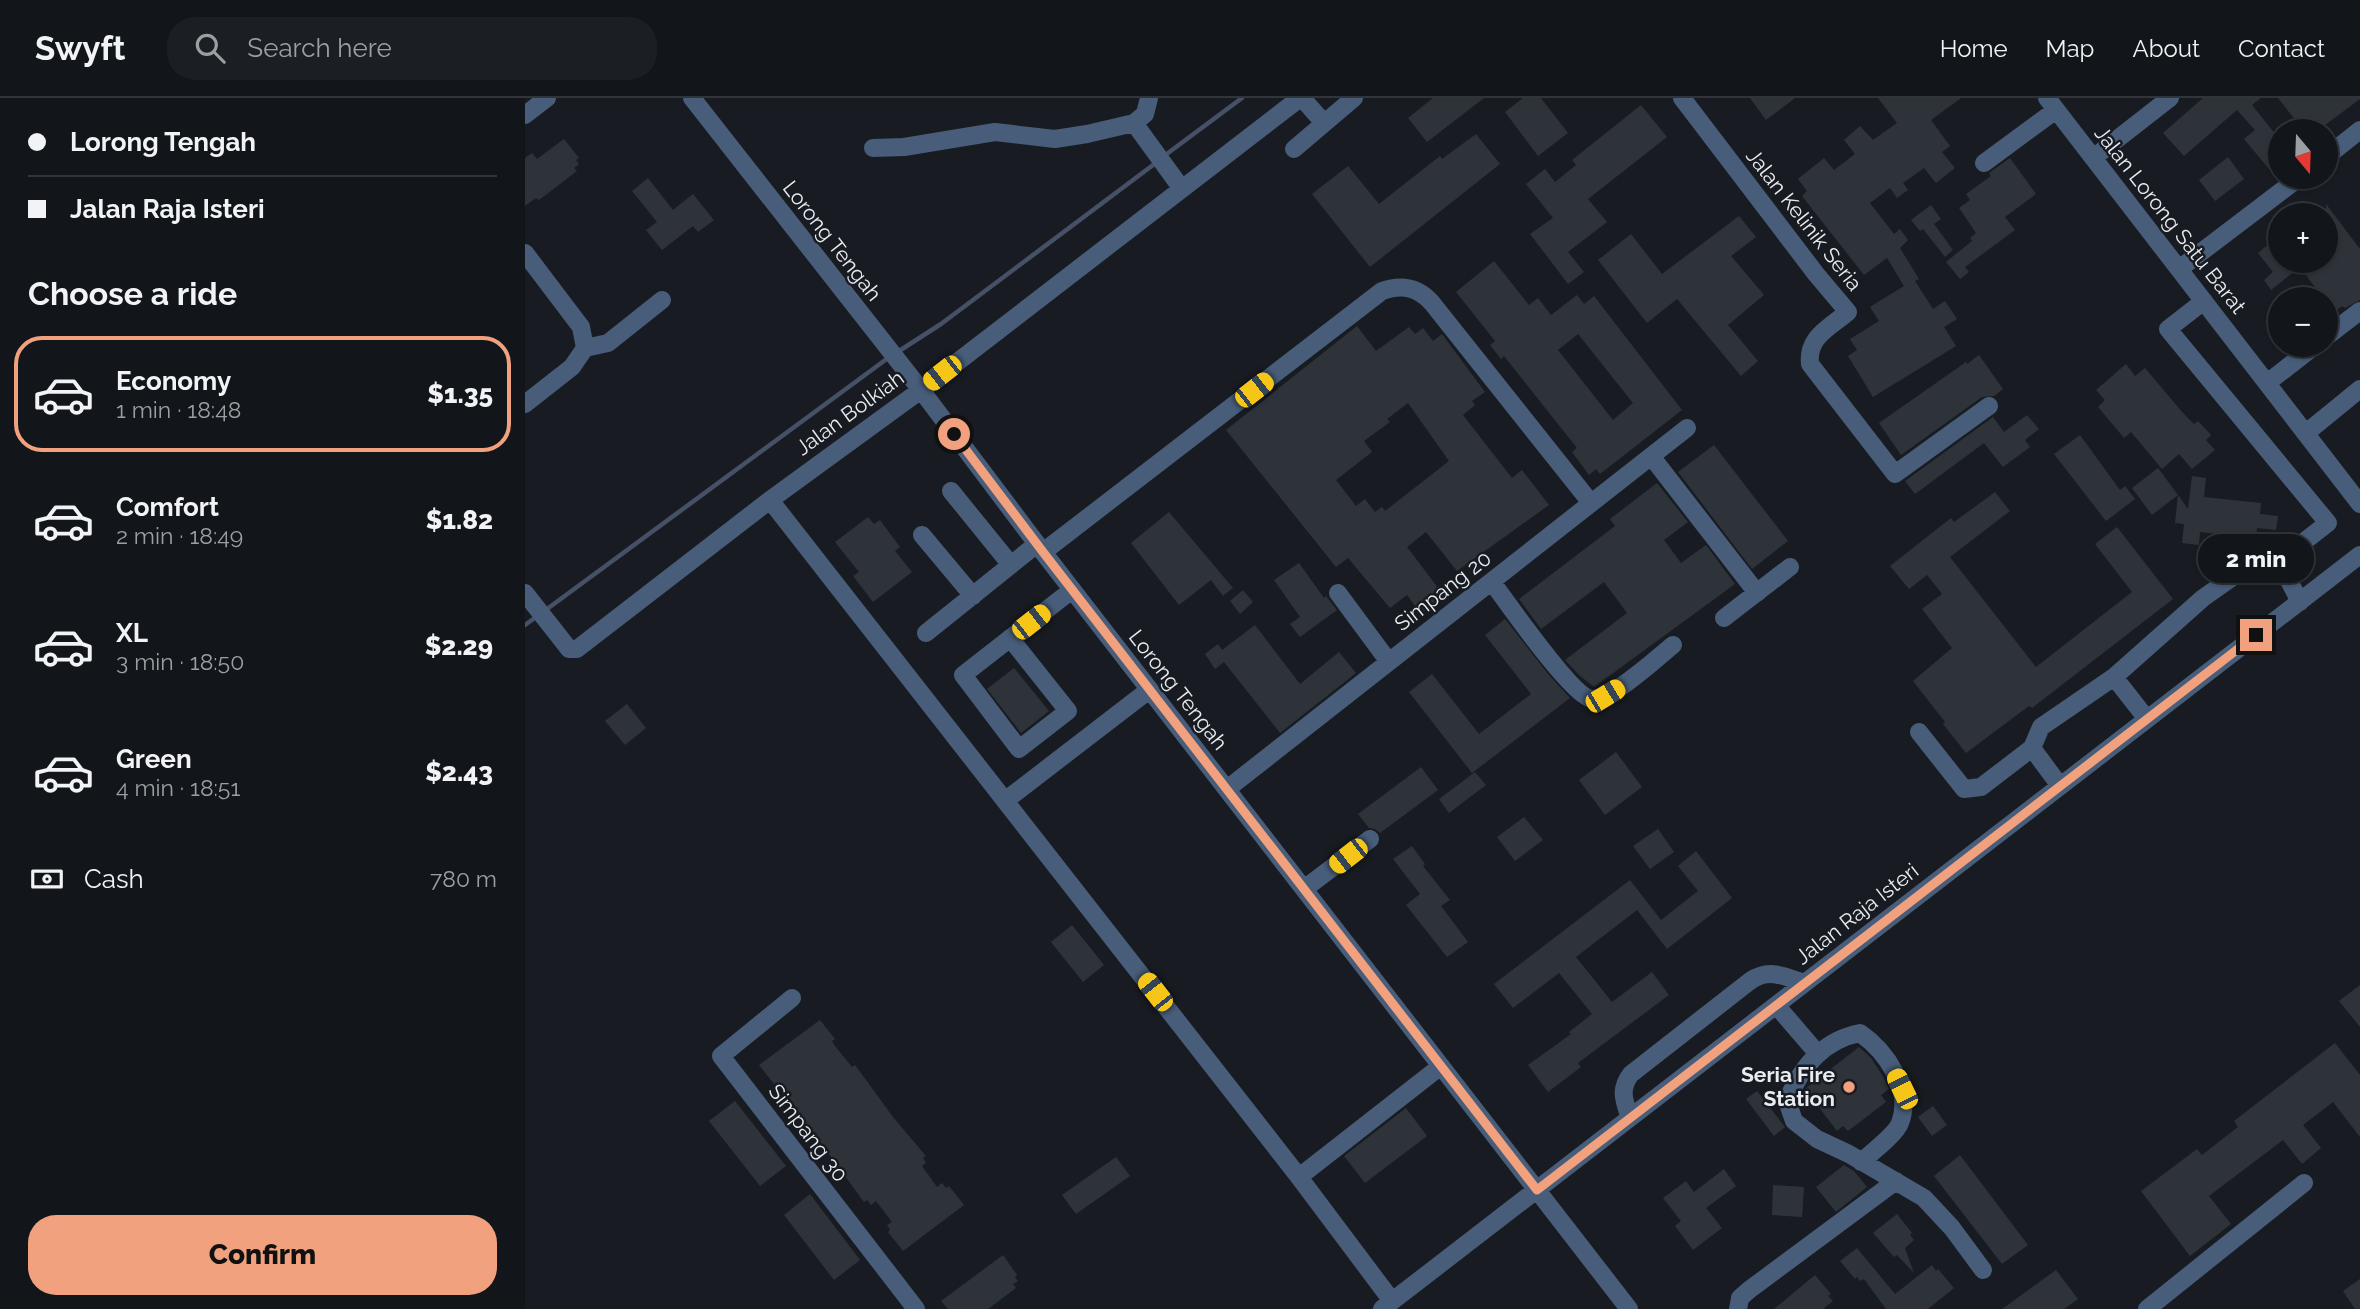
<!DOCTYPE html>
<html lang="en">
<head>
<meta charset="utf-8">
<style>
	:root { --surface:#12151a; --page:#1b1e23; --text:#f1f3f6; --muted:#9c9fa2; --line:#313439; --accent:#f2a17e }
	body { margin:0; font-family:Raleway,sans-serif; background:var(--page); color:var(--text); height:100vh; display:flex; flex-direction:column; font-size:26px; white-space:nowrap }
	* { box-sizing:border-box; margin:0 }
	p { font-size:23px; color:var(--muted) }
	.icon { flex:none; width:38px; height:38px; fill:none; stroke:currentColor; stroke-width:2; stroke-linecap:round; stroke-linejoin:round }
	.map { position:relative; flex:1; overflow:hidden }
	.panel { display:flex; flex-direction:column; background:var(--surface); width:525px }
	.panel>* { flex:none }
	.banner { display:grid; align-content:center; height:154px; padding:0 28px; background:var(--surface) }
	.needle { width:46px; rotate:161deg }
	.buttons { position:absolute; left:1743px; top:21px; display:grid; gap:14px }
	.buttons a { display:grid; place-items:center; width:70px; height:70px; border-radius:50%; background:var(--surface); box-shadow:0 2px 5px #0004,0 0 0 2px var(--line); font-size:35px }
	.end { position:absolute; width:32px; height:32px; margin:-16px; border:9px solid #f2a17e; background:#111; box-shadow:0 0 0 4px #111 }
	.from { border-radius:50% }
	.bubble { position:absolute; height:49px; border-radius:24px; background:var(--surface); box-shadow:0 2px 5px #0004,0 0 0 2px var(--line); font-size:23px; font-weight:800; line-height:49px; text-align:center }
	.car { position:absolute; width:21px; height:42px; margin:-21px -10px; border-radius:9px; box-shadow:0 0 5px 2px #0007; background:linear-gradient(#f5c518 24%,#345 0 40%,#f5c518 0 76%,#345 0 86%,#f5c518 0) }
	.banner b { display:flex; align-items:center; gap:24px; height:66px; font-size:26px }
	.banner b+b { border-top:2px solid var(--line) }
	.banner i { width:18px; height:18px; background:var(--text) }
	ul { padding:0; list-style:none }
	li { display:flex; align-items:center; gap:21px; height:116px; margin:0 14px 10px; padding:0 14px; border:4px solid transparent; border-radius:28px }
	li div { flex:1 }
	li b { display:block; font-size:26px }
	li em { font-style:normal; font-weight:800 }
	li.selected { border-color:var(--accent) }
	li>.icon { width:63px; height:63px; stroke-width:1.5 }
	h2 { padding:0 28px; font-size:32px; line-height:84px }
	.pay { display:flex; align-items:center; gap:18px; height:77px; padding:0 28px; font-size:26px }
	.pay p { margin-inline-start:auto }
	.primary-button { display:flex; gap:14px; margin-top:auto; padding:14px 28px }
	.primary-button a { flex:1; height:80px; border-radius:28px; background:var(--accent); color:#111; font-size:28px; font-weight:800; line-height:80px; text-align:center }
	header { display:flex; align-items:center; gap:42px; box-sizing:border-box; height:98px; padding:0 35px; background:var(--surface); border-bottom:2px solid var(--line) }
	header strong { font-size:33px }
	nav { display:flex; gap:38px; margin-inline-start:auto; font-size:24px }
	.search { width:490px; height:63px; background:var(--page); display:flex; align-items:center; gap:18px; box-sizing:border-box; padding:0 24px; border-radius:28px; color:var(--muted); font-size:26px }
	main { display:flex; flex:1; min-height:0 }
	.map>svg:first-child { display:block }
	.lines { fill:none; stroke-linecap:round; stroke-linejoin:round }
	.stream { stroke:#465066; stroke-width:4.5 }
	.building { fill:#2e333a; fill-rule:evenodd }
	.minor { stroke:#475d79; stroke-width:18 }
	.route { stroke:#f2a17e; stroke-width:9 }
	.poi-dot { fill:#f2a17e; stroke:#181c22; stroke-width:2.5 }
	.labels { text-anchor:middle; stroke-width:5; stroke-linejoin:round; paint-order:stroke }
	.street-label { font-size:21px; fill:#e9edf1; stroke:#181c22 }
	.poi-label { font-size:21px; font-weight:bold; fill:#e9edf1; stroke:#181c22; text-anchor:end }
</style>
</head>
<body>
<header>
<strong>Swyft</strong>
<div class="search"><svg class="icon" aria-label="search" viewBox="0 0 24 24"><circle cx="10" cy="10" r="6"/><path d="M15 15l6 6"/></svg>Search here</div>
<nav><a>Home</a><a>Map</a><a>About</a><a>Contact</a></nav>
</header>
<main>
<section class="panel">
<div class="banner">
<b><i class="from"></i>Lorong Tengah</b>
<b><i></i>Jalan Raja Isteri</b>
</div>
<h2>Choose a ride</h2>
<ul>
<li class="selected"><svg class="icon" aria-label="car" viewBox="0 0 24 24"><path d="M5 17H2v-5l4-1 3-4h7l3 4 3 1v5h-3M9 17h6M6 11h13"/><circle cx="7" cy="17" r="2"/><circle cx="17" cy="17" r="2"/></svg><div><b>Economy</b><p>1 min · 18:48</p></div><em>$1.35</em></li>
<li><svg class="icon" aria-label="car" viewBox="0 0 24 24"><path d="M5 17H2v-5l4-1 3-4h7l3 4 3 1v5h-3M9 17h6M6 11h13"/><circle cx="7" cy="17" r="2"/><circle cx="17" cy="17" r="2"/></svg><div><b>Comfort</b><p>2 min · 18:49</p></div><em>$1.82</em></li>
<li><svg class="icon" aria-label="car" viewBox="0 0 24 24"><path d="M5 17H2v-5l4-1 3-4h7l3 4 3 1v5h-3M9 17h6M6 11h13"/><circle cx="7" cy="17" r="2"/><circle cx="17" cy="17" r="2"/></svg><div><b>XL</b><p>3 min · 18:50</p></div><em>$2.29</em></li>
<li><svg class="icon" aria-label="car" viewBox="0 0 24 24"><path d="M5 17H2v-5l4-1 3-4h7l3 4 3 1v5h-3M9 17h6M6 11h13"/><circle cx="7" cy="17" r="2"/><circle cx="17" cy="17" r="2"/></svg><div><b>Green</b><p>4 min · 18:51</p></div><em>$2.43</em></li>
</ul>
<div class="pay"><svg class="icon" aria-label="cash" viewBox="0 0 24 24"><path d="M3 7h18v10H3z"/><circle cx="12" cy="12" r="2"/></svg>Cash<p>780 m</p></div>
<div class="primary-button"><a>Confirm</a></div>
</section>
<div class="map">
<svg width="1835" height="1211" viewBox="0 0 1835 1211">
	<rect width="100%" height="100%" fill="#181c22"/>
	<g class="lines">
		<path class="stream" d="M639,58L717,0
			M371,255L416,226L632,64
			M18,514L363,260
			M0,527L11,519"/>
	</g>
	<path class="building" d="M908,0H959L902,44L883,20Z
		M998,0H1016L1043,35L1013,58L980,14Z
		M1225,0H1270L1241,22Z
		M1353,0H1436L1406,22L1425,48L1417,54L1430,70L1411,85L1399,70L1378,85L1383,92L1372,100L1365,90L1345,105L1369,136L1375,131L1383,142L1375,150L1394,181L1390,183L1408,211L1420,203L1432,221L1419,229L1431,248L1348,299L1323,258L1332,252L1325,241L1354,223L1345,209L1379,188L1362,160L1339,177L1277,98L1282,93L1273,81L1299,60L1309,72L1330,56L1319,42L1335,28L1348,42L1372,25Z
		M1678,0H1736L1727,7L1755,42V62L1744,71L1719,41L1730,32L1712,12L1659,58L1638,35Z
		M1753,0H1835V1L1792,33H1779Z
		M1116,7L1142,39L1063,101L1082,124L1043,154L1059,174L1043,186L1005,136L1028,120L1001,86L1020,71L1030,84L1051,67L1047,62Z
		M951,36L975,66L845,169L787,96L823,68L854,106L915,58L917,61Z
		M39,41L54,60L51,62L54,66L49,70L52,73L14,102L11,100L0,108V60L7,55L12,61Z
		M1703,59L1719,81L1690,103L1674,82Z
		M1485,60L1511,96L1480,119L1490,132L1440,169L1444,174L1435,181L1421,164L1447,143L1445,140L1451,135L1434,110L1445,102L1441,96L1466,78L1464,75Z
		M123,80L148,112L168,96L189,122L173,134L168,128L137,152L121,132L132,124L107,93Z
		M1801,106L1835,151V202L1820,210L1817,208L1801,220V201H1780L1792,192L1775,169L1746,192L1739,182L1748,174L1733,155L1755,137V163H1801Z
		M1406,107L1416,121L1409,126L1428,152L1420,159L1398,131L1395,133L1386,122Z
		M1214,118L1231,139L1206,158L1239,197L1203,227L1233,263L1216,278L1152,201L1122,225L1073,162L1106,136L1137,176Z
		M969,163L1004,207L1013,200L1026,217L1052,197L1059,206L1069,198L1157,312L1075,376L1071,371L1064,377L1047,354L1052,350L979,258L976,261L965,247L970,243L931,194ZM1053,236L1108,305L1088,322L1033,252Z
		M832,228L851,253L884,229L890,236L898,230L908,243L917,236L960,294L947,303L950,307L938,317L987,380L997,372L1024,407L932,473L901,434L882,449L920,499L896,516L882,497L865,510L823,460L811,469L701,332ZM883,305L924,363L860,413L857,409L850,414L840,401L831,408L811,382L847,354L839,343L865,324L862,321Z
		M1454,257L1478,291L1469,298L1457,299L1376,357L1354,325L1441,264L1442,266Z
		M1601,266L1610,278L1620,270L1658,315L1669,326L1673,323L1686,337L1681,342L1690,352L1667,371L1654,356L1637,371L1606,334L1599,340L1573,309L1580,302L1571,292Z
		M1502,317L1514,331L1500,342L1505,349L1478,369L1459,345L1390,396L1380,383L1468,319L1479,334Z
		M1555,337L1595,392L1600,388L1610,401L1581,423L1529,356Z
		M1189,347L1263,443L1227,471L1153,374Z
		M1633,370L1653,397L1627,417L1607,390Z
		M1667,378L1681,380L1679,399L1736,405L1735,416L1753,418L1751,432L1732,430L1731,440L1675,434L1674,447L1657,445L1659,426L1650,425L1653,397L1663,411Z
		M1132,385L1163,424L1139,442L1156,465L1181,447L1210,486L1069,589L1054,577L1040,562L1102,515L1079,484L1016,531L994,501L1090,428L1085,421Z
		M1470,394L1485,413L1425,459L1511,569L1607,494L1570,446L1592,429L1648,501L1507,610L1504,608L1441,655L1418,626L1420,624L1388,583L1427,550L1397,511L1417,496L1402,477L1384,491L1365,468L1426,420L1429,424Z
		M644,414L708,490L698,498L686,482L654,507L606,445Z
		M343,419L349,426L355,422L375,449L370,453L387,474L348,504L328,478L334,474L310,444Z
		M774,465L799,500L801,498L812,512L775,539L765,526L775,519L749,482Z
		M718,492L728,504L715,516L705,503Z
		M980,521L1023,576L1045,600L947,675L884,594L907,576L954,636L1006,596L960,537Z
		M730,527L775,586L814,554L831,575L755,635L699,564L690,571L680,556L693,546L697,552Z
		M489,570L524,613L496,635L462,591Z
		M102,606L121,630L100,647L80,623Z
		M1091,654L1117,689L1080,717L1054,682Z
		M896,669L913,692L855,735L850,731L844,730L833,716Z
		M950,674L961,687L924,715L914,701Z
		M999,719L1018,742L990,763L972,739Z
		M1133,731L1149,754L1125,771L1108,748Z
		M887,748L900,766L898,768L925,802L916,808L943,844L922,859L881,807L895,796L868,761Z
		M1171,753L1207,800L1142,851L1112,812L1051,859L1087,904L1127,874L1144,897L1053,965L1056,969L1023,994L1003,967L1046,936L1044,934L1067,916L1034,875L988,910L969,886L1105,782L1136,822L1173,793L1153,768Z
		M547,827L579,867L558,884L526,844Z
		M1835,887V929L1814,903Z
		M295,922L310,941L307,943L310,948L327,969L330,967L368,1019L401,1058L398,1060L401,1065L397,1068L412,1089L417,1085L421,1090L424,1088L439,1107L378,1153L363,1134L365,1132L362,1127L367,1124L351,1103L346,1107L342,1102L339,1104L286,1032L285,1033L270,1014L273,1012L252,984L249,986L234,967Z
		M1810,945L1835,977V1039L1808,1004L1778,1027L1796,1050L1777,1066L1758,1042L1684,1098L1706,1126L1665,1158L1616,1093L1672,1051L1677,1057L1713,1029L1709,1023Z
		M1334,949L1346,960L1359,980L1364,991L1356,997L1361,1004L1323,1033L1318,1028L1312,1033L1280,991Z
		M1232,993L1260,1029L1249,1038L1221,1001Z
		M210,1003L261,1068L235,1088L184,1023Z
		M1408,1008L1422,1027L1407,1038L1393,1019Z
		M881,1010L902,1038L840,1085L819,1058Z
		M1435,1057L1503,1147L1477,1166L1409,1078Z
		M591,1059L605,1078L551,1116L537,1097Z
		M1319,1067L1329,1073L1342,1089L1311,1114L1291,1089Z
		M1199,1071L1211,1088L1181,1110L1197,1130L1168,1152L1150,1128L1156,1123L1138,1100L1161,1083L1169,1094Z
		M1248,1087L1279,1089L1277,1119L1247,1117Z
		M285,1096L335,1162L309,1182L259,1117Z
		M1372,1116L1387,1135L1385,1137L1389,1142L1380,1150L1389,1175L1372,1157L1369,1159L1348,1135Z
		M1332,1150L1370,1196L1407,1167L1411,1173L1413,1171L1429,1190L1403,1211H1361L1339,1181L1335,1183L1332,1179L1330,1181L1315,1163Z
		M478,1157L492,1177L490,1179L493,1183L488,1186L491,1190L463,1211H423L416,1203Z
		M1531,1172L1553,1201L1539,1211H1477Z
		M1290,1177L1306,1196L1303,1198L1308,1203L1298,1211H1249Z
		M1835,1181V1211H1830L1818,1193Z"/>
	<g class="lines">
		<path class="minor" d="M167,0L396,292L518,454L1104,1211
			M777,0L799,25
			M1157,0L1291,176L1323,214C1304,230 1282,239 1285,266L1370,376L1464,308
			M1522,0L1835,406
			M0,17L22,0
			M609,25L657,91
			M348,50L379,49L470,34L530,41L562,36L609,25L620,16L624,0
			M769,51L829,0
			M1801,59L1835,32
			M1568,60L1645,0
			M1459,65L1531,12
			M0,155L56,229L60,250L47,269L0,306
			M1654,171L1775,79
			M1679,203L1643,231L1803,425L1754,463L1775,504
			M1801,239L1835,213
			M60,250L83,245L137,202
			M1742,285L1791,247
			M1781,335L1835,291
			M1126,358L1232,495
			M426,393L486,467
			M245,402L774,1079L867,1203
			M397,437L448,498
			M518,454L857,193C877,186 893,189 907,205L1066,405
			M967,484C981,503 1049,601 1068,601C1088,601 1132,560 1148,547
			M0,495L44,551H52L245,402L396,292L775,0
			M813,495L864,564
			M1199,520L1265,469
			M401,535L512,446
			M485,540L543,613L494,651L438,577L547,492
			M1589,579L1622,621
			M1394,634L1439,691L1456,689L1507,650L1516,629L1589,579L1678,500L1722,469L1754,463
			M1507,650L1535,688
			M702,691L1162,330
			M481,702L624,592
			M779,791L845,741
			M267,900L196,958L391,1211
			M1251,907L1293,956
			M1105,1020C1099,1003 1094,991 1106,976L1225,883C1244,870 1259,878 1279,885
			M1336,1064C1346,1055 1371,1036 1375,1025C1388,992 1361,953 1335,935C1299,942 1276,969 1262,1003L1269,1023L1292,1041L1324,1056L1399,1100L1427,1130L1458,1172
			M774,1079L916,968
			M857,1211L1835,457
			M1213,1211L1215,1200L1224,1192L1371,1083
			M1622,1211L1779,1085"/>
	</g>
	<g class="lines">
		<path class="route" d="M429,336L518,454L1012,1092L1731,537"/>
	</g>
	<circle class="poi-dot" cx="1324" cy="989" r="7"/>
	<g class="labels">
		<g class="street-label">
			<text transform="translate(1279 122) rotate(52)" y="7">Jalan Kelinik Seria</text>
			<text transform="translate(1645 122) rotate(52)" y="7">Jalan Lorong Satu Barat</text>
			<text transform="translate(307 143) rotate(52)" y="7">Lorong Tengah</text>
			<text transform="translate(325 315) rotate(-36)" y="7">Jalan Bolkiah</text>
			<text transform="translate(918 493) rotate(-38)" y="7">Simpang 20</text>
			<text transform="translate(653 592) rotate(52)" y="7">Lorong Tengah</text>
			<text transform="translate(1332 816) rotate(-38)" y="7">Jalan Raja Isteri</text>
			<text transform="translate(283 1035) rotate(53)" y="7">Simpang 30</text>
		</g>
		<g class="poi-label">
			<text x="1310" y="984">Seria Fire<tspan x="1310" dy="24">Station</tspan></text>
		</g>
	</g>
</svg>
<div class="buttons">
<a><svg class="needle" viewBox="-14 -14 28 28"><path d="M0-13l5 13h-10z" fill="#e53935"/><path d="M0 13l5-13h-10z" fill="#9c9fa2"/></svg></a>
<a>+</a>
<a>−</a>
</div>
<i class="end from" style="left:429px;top:336px"></i>
<i class="end" style="left:1731px;top:537px"></i>
<div class="bubble" style="left:1673px;top:436px;width:116px">2 min</div>
<i class="car" style="left:417px;top:275px;rotate:232deg"></i>
<i class="car" style="left:729px;top:292px;rotate:52deg"></i>
<i class="car" style="left:506px;top:524px;rotate:52deg"></i>
<i class="car" style="left:1080px;top:598px;rotate:59deg"></i>
<i class="car" style="left:823px;top:758px;rotate:232deg"></i>
<i class="car" style="left:630px;top:894px;rotate:322deg"></i>
<i class="car" style="left:1377px;top:991px;rotate:334deg"></i>
</div>
</main>
</body>
</html>
